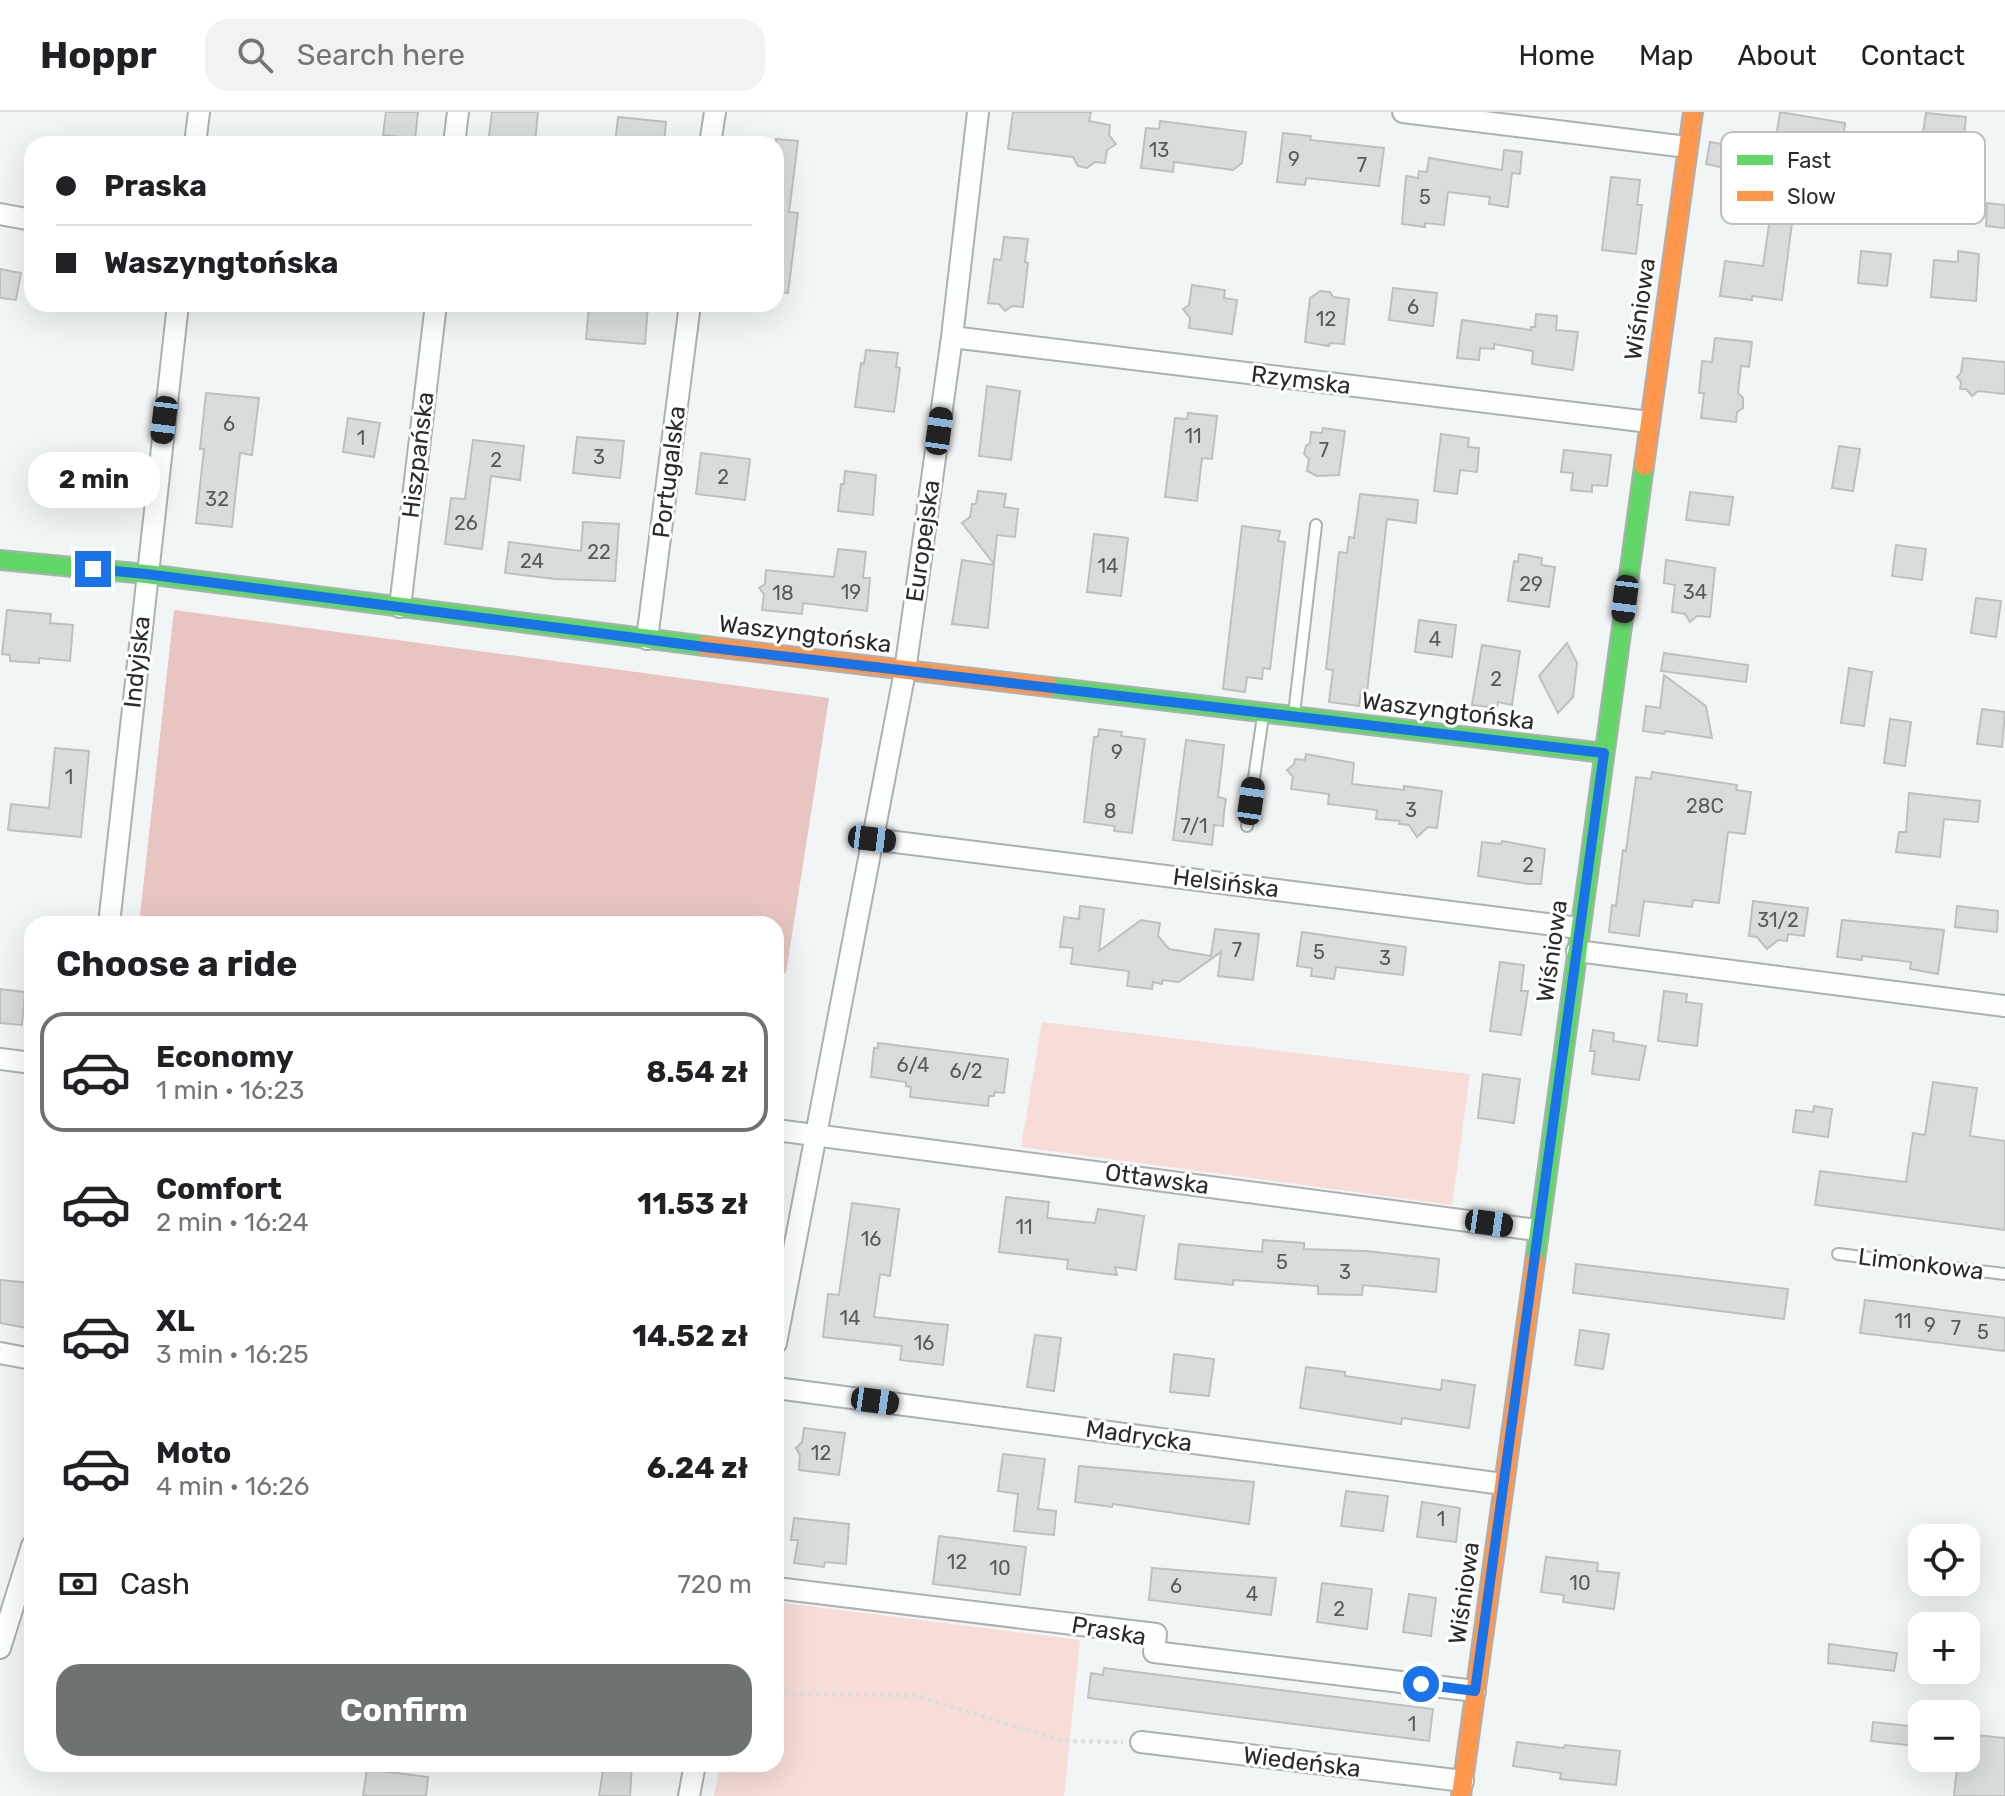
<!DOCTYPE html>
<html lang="en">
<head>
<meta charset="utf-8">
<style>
	:root { --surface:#fff; --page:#f2f2f2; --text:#202124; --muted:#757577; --line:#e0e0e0; --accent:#6f7273 }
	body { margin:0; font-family:Rubik,sans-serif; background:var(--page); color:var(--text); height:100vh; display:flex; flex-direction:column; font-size:30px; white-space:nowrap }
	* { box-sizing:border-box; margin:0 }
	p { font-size:26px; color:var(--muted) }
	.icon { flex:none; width:44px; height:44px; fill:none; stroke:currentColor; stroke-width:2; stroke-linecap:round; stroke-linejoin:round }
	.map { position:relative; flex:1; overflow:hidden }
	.details { position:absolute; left:24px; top:804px; width:760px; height:856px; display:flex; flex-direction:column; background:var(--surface); border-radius:24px; box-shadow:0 8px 32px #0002 }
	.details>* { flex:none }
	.banner { position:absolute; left:24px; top:24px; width:760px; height:176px; border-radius:24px; box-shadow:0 8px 32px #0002; display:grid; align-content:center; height:176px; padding:0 32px; background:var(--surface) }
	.controls { position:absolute; left:1908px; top:1412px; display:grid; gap:16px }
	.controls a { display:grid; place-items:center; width:72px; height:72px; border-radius:16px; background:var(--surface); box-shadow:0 8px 32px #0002; font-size:40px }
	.end { position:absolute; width:36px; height:36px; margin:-18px; border:10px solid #1a73e8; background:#fff; box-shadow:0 0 0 4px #fff }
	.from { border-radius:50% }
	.bubble { position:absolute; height:56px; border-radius:24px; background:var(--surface); box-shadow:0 8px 32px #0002; font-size:26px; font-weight:700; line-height:56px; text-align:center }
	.car { position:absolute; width:24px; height:48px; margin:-24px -12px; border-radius:10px; box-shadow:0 0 6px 2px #0007; background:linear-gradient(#222 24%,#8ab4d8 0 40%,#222 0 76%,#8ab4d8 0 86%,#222 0) }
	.banner b { display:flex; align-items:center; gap:28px; height:76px; font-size:30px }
	.banner b+b { border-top:2px solid var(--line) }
	.banner i { width:20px; height:20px; background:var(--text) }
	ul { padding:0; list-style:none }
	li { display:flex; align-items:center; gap:24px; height:120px; margin:0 16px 12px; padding:0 16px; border:4px solid transparent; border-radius:24px }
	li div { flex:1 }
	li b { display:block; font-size:30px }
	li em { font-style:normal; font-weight:700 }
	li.selected { border-color:var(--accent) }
	li>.icon { width:72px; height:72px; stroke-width:1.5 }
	h2 { padding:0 32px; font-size:36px; line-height:96px }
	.pay { display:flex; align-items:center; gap:20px; height:88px; padding:0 32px; font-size:30px }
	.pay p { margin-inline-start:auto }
	.cta { display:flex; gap:16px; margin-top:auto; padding:16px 32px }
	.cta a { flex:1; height:92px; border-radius:24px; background:var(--accent); color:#fff; font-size:32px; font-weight:700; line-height:92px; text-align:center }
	header { display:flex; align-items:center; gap:48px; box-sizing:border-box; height:112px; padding:0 40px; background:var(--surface); border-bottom:2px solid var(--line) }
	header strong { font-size:38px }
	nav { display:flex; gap:44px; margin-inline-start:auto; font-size:28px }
	.search { width:560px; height:72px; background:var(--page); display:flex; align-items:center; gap:20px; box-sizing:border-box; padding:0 28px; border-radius:24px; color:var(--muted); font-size:30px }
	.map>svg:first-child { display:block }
	.green { fill:#f7dcd7 }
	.forest { fill:#e8c5c0 }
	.building { fill:#d9dcdd; stroke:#bdbfc0; stroke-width:2 }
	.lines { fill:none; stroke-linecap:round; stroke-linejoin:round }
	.lane-casing { stroke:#adb0b0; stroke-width:14 }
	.street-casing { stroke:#adb0b0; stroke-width:24 }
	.fast-casing { stroke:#adb0b0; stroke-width:22 }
	.slow-casing { stroke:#adb0b0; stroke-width:22 }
	.path { stroke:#dcdddd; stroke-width:4; stroke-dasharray:4 4; stroke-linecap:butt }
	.lane { stroke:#fdfefe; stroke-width:10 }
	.street { stroke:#fdfefe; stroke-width:20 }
	.fast { stroke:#63d668; stroke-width:18 }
	.slow { stroke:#ff974d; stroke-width:18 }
	.route { stroke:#1a73e8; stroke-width:10 }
	.labels { text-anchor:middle; stroke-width:6; stroke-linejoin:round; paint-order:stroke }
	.number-label { font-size:20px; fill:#585a5b }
	.street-label { font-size:24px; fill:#292b2c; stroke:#fff }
	.key { fill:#fff; stroke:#bfbfc0; stroke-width:2 }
	.key-label { font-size:22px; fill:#292b2c }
</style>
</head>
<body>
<header>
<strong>Hoppr</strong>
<div class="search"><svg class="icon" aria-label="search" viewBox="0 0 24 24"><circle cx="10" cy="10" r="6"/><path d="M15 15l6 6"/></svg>Search here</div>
<nav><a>Home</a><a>Map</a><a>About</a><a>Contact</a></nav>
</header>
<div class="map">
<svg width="2005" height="1684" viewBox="0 0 2005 1684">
	<rect width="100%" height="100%" fill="#f2f5f6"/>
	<path class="green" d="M1042,910L1470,962L1452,1093L1021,1035Z
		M776,1490L1080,1528L1064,1684H714L720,1652H776Z"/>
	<path class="forest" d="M174,498L829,586L786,861L776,860V812H139Z"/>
	<path class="building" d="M386,0H418L415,27L383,23Z
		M492,0H538L535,32H488Z
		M1013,0H1091L1089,9L1110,13L1109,23L1116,32L1107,38L1105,51L1095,50L1087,56L1078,54L1073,45L1008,37Z
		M1780,0L1845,11L1841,51L1822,49L1813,106L1793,103L1782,188L1752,184V188L1720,184L1725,149L1763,154L1771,99L1765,98Z
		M1926,1L1966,5L1964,24L1923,20Z
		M618,5L666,10L664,32H615Z
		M1160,9L1246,20L1242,51L1233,58L1174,50L1173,60L1141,56L1146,16L1159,17Z
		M1283,21L1311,24L1310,28L1384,36L1379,74L1306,66L1305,73L1277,70Z
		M776,27L798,29L789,100L798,101L788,181L776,180Z
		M1710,30L1728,33L1725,56L1706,52Z
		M1504,38L1522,40L1520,62L1512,61L1508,95L1489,92L1490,85L1448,80L1444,113L1425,111V115L1402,112L1406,64L1418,66L1419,59L1427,60L1429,46L1502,58Z
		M1611,65L1640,68L1637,93H1642L1636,142L1602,138Z
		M1987,91L2005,93V116L1986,114Z
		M1004,125L1028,127L1025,150L1028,151L1023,195L1012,194L1005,199L999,192L988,191L994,147L1001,148Z
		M1861,139L1891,142L1887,174L1858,171Z
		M1958,139L1979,142L1976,189L1931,185L1934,148L1958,150Z
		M0,157L21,161L16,188L0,186Z
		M1192,173L1225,178L1224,186L1237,188L1232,222L1189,216L1190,206L1183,197L1189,193Z
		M1393,176L1437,181L1433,214L1389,208Z
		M1320,179L1330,180L1333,185L1349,187L1344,232L1330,231L1329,234L1305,230L1310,186Z
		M619,192H648L645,232L586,227L589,194L619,197Z
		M1536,202L1557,204L1556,218L1578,220L1573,258L1532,252L1533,239L1494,232V237L1480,236L1479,248L1457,246L1462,208L1531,218V215H1535Z
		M1715,226L1752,230L1749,255L1741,254L1738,281L1743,286V296L1737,300L1736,310L1701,306L1704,281H1699L1702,249L1712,250Z
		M866,238L898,241L896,255L900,256L894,300L855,295L861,251L864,252Z
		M1963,246L2005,250V282L1978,279L1972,284L1966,277H1960L1961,270L1957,265L1961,261Z
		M987,274L1020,279L1011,348L979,344Z
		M206,281L259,286L252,343L240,341L232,415L196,411L204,337H200Z
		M1188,301L1217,304L1212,347L1202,346L1197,389L1165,385L1175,306L1187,307Z
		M348,306L380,311L374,345L343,340Z
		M1323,316L1345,319L1339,363L1317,364L1307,359L1309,347L1304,342L1306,334L1310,331L1311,320L1322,321Z
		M1441,322L1469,326L1468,335L1479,336L1477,360L1460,358L1457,382L1434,379Z
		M577,325L624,329L620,366L573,361Z
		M473,328L524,334L520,368L491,364L482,437L445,432L451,386L465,387Z
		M1839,334L1860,337L1853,379L1832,376Z
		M1564,338L1611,343L1607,374L1592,373V380L1571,378L1573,361L1561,360Z
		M701,341L750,347L745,388L696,382Z
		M845,359L876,363L873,403L838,399L841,372H844Z
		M978,379L1006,382L1004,395L1018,397L1015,425L997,423L994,452L962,411L970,405L972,392H976Z
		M1690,380L1733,385L1729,413L1686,408Z
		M1360,382L1418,388L1416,411L1387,407L1367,580L1361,579L1359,594L1329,590L1333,558L1326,557L1339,440L1347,441L1349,425L1354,426Z
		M583,410L619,412L615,469L555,467L505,461L509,430L581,439Z
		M1242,414L1280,419L1278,429L1285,430L1270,557L1263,556L1262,567L1247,565L1245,580L1223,577Z
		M1094,422L1128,426L1121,484L1087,480Z
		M1896,433L1926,437L1922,468L1892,464Z
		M838,437L866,440L863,466H870L867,499L803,491L802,502L762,498L764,482L759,476L765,472L766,458L834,465Z
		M1519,442L1542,446L1541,453L1555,455L1549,495L1508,489L1514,449L1518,450Z
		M962,448L994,453L988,516L952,512Z
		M1666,448L1715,456L1710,505L1697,504L1690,510L1685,502L1672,500L1675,473L1664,471Z
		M1976,486L2001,489L1996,525L1971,521Z
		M7,498L51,502L50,511L73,513L70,549L39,546V551L10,549V543L2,542Z
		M1419,508L1456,513L1452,545L1415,540Z
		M1567,531L1577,551L1573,585L1558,601L1539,564Z
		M1482,533L1520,539L1512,593L1498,590L1497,596L1472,593Z
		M1664,541L1748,553L1746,570L1661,559Z
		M1849,556L1872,560L1864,614L1841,611Z
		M1664,563L1706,594L1712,626L1665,619L1664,622L1643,619L1646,594L1660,596Z
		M1982,597L2005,600L2002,635L1977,632Z
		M1890,607L1911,610L1905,654L1884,651Z
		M1099,617L1122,620L1121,624L1145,627L1132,721L1114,719L1115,714L1084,710L1094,625H1098Z
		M1186,628L1224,633L1218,685L1226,687L1224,700L1223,714L1214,713L1212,733L1173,728Z
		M55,636L89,639L81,725L8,718L11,692L49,696Z
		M1306,642L1354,651L1352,672L1404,678V674L1442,679L1437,716L1428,715L1417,725L1409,713L1399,712L1400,709L1376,707L1377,698L1328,692L1329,682L1291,677L1293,665L1287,658L1294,652L1295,647L1305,648Z
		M1652,660L1737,673L1736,678L1751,680L1745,722L1728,720L1719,791L1693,788L1692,795L1644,789L1639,824L1609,820L1612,793L1616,794L1623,738L1626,739L1636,665L1651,667Z
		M1909,681L1980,689L1978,710L1944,707L1940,745L1896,740L1899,720H1906Z
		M1502,729L1545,737L1541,772H1529L1478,764L1482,730L1501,732Z
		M1753,789L1808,796L1804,824L1788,822L1787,829L1778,828L1767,837L1757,825L1749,824Z
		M1080,794L1104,797L1099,839L1141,808L1160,811L1158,824L1169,837L1211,844L1215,817L1259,822L1253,868L1218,864L1221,840L1179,870L1163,868L1162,872L1153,870L1152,877L1127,874L1129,859L1071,852L1073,836L1060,835L1064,805L1079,807Z
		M1957,794L1998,799L1997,820L1955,815Z
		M1842,808L1944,818L1938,862L1910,857L1911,850L1862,844V848L1837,845Z
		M1302,820L1406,835L1403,863L1336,855L1334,867L1311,864L1312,856L1297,854Z
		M1500,850L1524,853L1521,879H1528L1521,923L1490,919Z
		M0,877L25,880L22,913L0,911Z
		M1664,879L1687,882L1686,890L1702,892L1697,934L1658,929Z
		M1593,918L1614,921L1613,929L1646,934L1639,968L1592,962L1595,939H1590Z
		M878,931L1008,947L1004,981L995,980L994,984H989L988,994L910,985L911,975L906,974V970L871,965L874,936H878Z
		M1483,962L1520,967L1514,1011L1478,1006Z
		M1933,970L1977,976L1970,1024L2005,1029V1118L1815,1093L1820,1059L1906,1070L1913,1021L1925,1023Z
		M1814,994L1832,997L1828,1025L1793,1020L1796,998L1813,1000Z
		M1006,1085L1049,1090L1047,1106L1095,1111L1098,1097L1144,1104L1136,1158L1115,1155L1117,1163L1067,1157L1068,1148L999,1140Z
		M852,1091L899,1097L890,1164L880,1162L874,1205L948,1213L943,1253L900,1248L902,1234L823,1225L828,1182L839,1183Z
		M1263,1128L1304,1131V1137L1365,1139L1439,1147L1436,1180L1363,1173L1362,1183L1318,1182V1174L1233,1168V1173L1175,1167L1179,1132L1262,1140Z
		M1576,1152L1788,1177L1784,1207L1573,1181Z
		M0,1168L32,1171V1217L0,1211Z
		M1865,1188L2005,1206V1239L1860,1221Z
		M1580,1218L1609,1222L1603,1257L1575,1253Z
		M1035,1223L1061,1226L1054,1279L1027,1275Z
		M1174,1242L1214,1247L1209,1284L1170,1280Z
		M1306,1255L1345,1260V1264L1441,1278L1442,1268L1475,1273L1469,1316L1402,1306L1401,1312L1300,1296Z
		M804,1316L845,1321L839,1363L799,1358L800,1343L796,1336L802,1330Z
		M1003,1342L1045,1347L1038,1397L1056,1399L1054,1423L1014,1419L1018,1382L998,1379Z
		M1079,1354L1254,1370L1249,1412L1113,1392L1112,1395L1075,1390Z
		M1346,1379L1388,1384L1383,1419L1341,1414Z
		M1422,1390L1460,1396L1456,1430L1417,1425Z
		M794,1406L849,1412L846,1452L825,1450L824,1455L794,1451L798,1428H791Z
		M939,1424L1026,1435L1020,1483L933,1472Z
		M1546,1445L1598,1451L1597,1459L1619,1461L1614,1497L1563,1490L1564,1483L1541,1480Z
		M1152,1456L1276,1466L1271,1503L1149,1488Z
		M1322,1471L1372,1477L1367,1517L1317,1510Z
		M1409,1482L1436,1486L1431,1524L1403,1520Z
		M1829,1532L1897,1541L1894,1559L1828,1551Z
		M1104,1556L1433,1597L1429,1629L1088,1586L1091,1561L1103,1563Z
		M1873,1610L1918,1615L1916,1634L1871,1629Z
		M1966,1622L2005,1626V1684H1954L1958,1646H1966Z
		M1517,1630L1564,1636L1565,1633L1620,1639L1616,1673L1560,1667L1561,1661L1513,1654Z
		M604,1652H632L630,1684H599Z
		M367,1657L428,1665L426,1684H363Z"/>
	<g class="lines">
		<defs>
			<path id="lane" d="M1294,602L1316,413
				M1247,714L1263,604
				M1838,1142L2005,1162"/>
			<path id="street" d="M1403,0L1687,35
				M195,32L199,0
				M454,32L458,0
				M710,32L715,0
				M0,102L32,108
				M952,225L1649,310
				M400,495L436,192
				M647,527L690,192
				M872,727L1579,816
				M109,812L178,192
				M1577,839L2005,894
				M0,947L32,951
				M776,1018L1537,1118
				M776,1231L905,559L952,225L978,0
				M0,1241L32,1247
				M776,1276L1503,1372
				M776,1476L1156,1522L1154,1540L1475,1579
				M0,1536L32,1434
				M1141,1630L1463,1669
				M689,1684L695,1652"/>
			<path id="fast" d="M0,448L146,462L705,534
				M1049,575L1604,641
				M1535,1149L1644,354"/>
			<path id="slow" d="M1644,354L1693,0
				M705,534L1049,575
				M1461,1684L1535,1149"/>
		</defs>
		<use href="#lane" class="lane-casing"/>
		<use href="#street" class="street-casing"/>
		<use href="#fast" class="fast-casing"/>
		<use href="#slow" class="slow-casing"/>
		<path class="path" d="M776,1581L917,1584L1062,1629L1123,1630"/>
		<use href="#lane" class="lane"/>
		<use href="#street" class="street"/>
		<use href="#fast" class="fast"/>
		<use href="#slow" class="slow"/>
	</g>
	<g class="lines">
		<path class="route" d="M93,457L146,462L705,535L1604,641L1475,1579L1421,1572"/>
	</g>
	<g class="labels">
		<g class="number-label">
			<text x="1159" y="45">13</text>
			<text x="1294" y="54">9</text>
			<text x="1362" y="60">7</text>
			<text x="1425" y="92">5</text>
			<text x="1413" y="202">6</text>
			<text x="1326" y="214">12</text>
			<text x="229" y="319">6</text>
			<text x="1193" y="331">11</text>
			<text x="361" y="333">1</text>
			<text x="1324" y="345">7</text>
			<text x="599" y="352">3</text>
			<text x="496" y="355">2</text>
			<text x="723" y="372">2</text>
			<text x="217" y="394">32</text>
			<text x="466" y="418">26</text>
			<text x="599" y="447">22</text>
			<text x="532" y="456">24</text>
			<text x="1108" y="461">14</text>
			<text x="1531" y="479">29</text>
			<text x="851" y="487">19</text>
			<text x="1695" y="487">34</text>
			<text x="783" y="488">18</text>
			<text x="1435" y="534">4</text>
			<text x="1496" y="574">2</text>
			<text x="1117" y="647">9</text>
			<text x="69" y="672">1</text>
			<text x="1705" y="701">28C</text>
			<text x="1411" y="705">3</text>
			<text x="1110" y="706">8</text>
			<text x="1194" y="721">7/1</text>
			<text x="1528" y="760">2</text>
			<text x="1778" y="815">31/2</text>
			<text x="1237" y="845">7</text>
			<text x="1319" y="847">5</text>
			<text x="1385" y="853">3</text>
			<text x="913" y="960">6/4</text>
			<text x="966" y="966">6/2</text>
			<text x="1024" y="1122">11</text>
			<text x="871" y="1134">16</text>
			<text x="1282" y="1157">5</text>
			<text x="1345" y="1167">3</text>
			<text x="850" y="1213">14</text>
			<text x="1903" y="1216">11</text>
			<text x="1930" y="1220">9</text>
			<text x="1956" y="1223">7</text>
			<text x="1983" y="1227">5</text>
			<text x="924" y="1238">16</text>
			<text x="821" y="1348">12</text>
			<text x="1441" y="1414">1</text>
			<text x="957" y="1457">12</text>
			<text x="1000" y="1463">10</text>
			<text x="1580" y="1478">10</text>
			<text x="1176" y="1481">6</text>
			<text x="1252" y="1489">4</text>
			<text x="1339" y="1504">2</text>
			<text x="1412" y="1619">1</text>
		</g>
		<g class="street-label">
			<text transform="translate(1640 197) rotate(-82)" y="8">Wiśniowa</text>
			<text transform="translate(1301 268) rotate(7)" y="8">Rzymska</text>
			<text transform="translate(418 343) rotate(-83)" y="8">Hiszpańska</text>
			<text transform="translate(669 360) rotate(-83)" y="8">Portugalska</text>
			<text transform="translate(923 429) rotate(-82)" y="8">Europejska</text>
			<text transform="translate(805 522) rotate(7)" y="8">Waszyngtońska</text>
			<text transform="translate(137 550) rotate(-84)" y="8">Indyjska</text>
			<text transform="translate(1448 599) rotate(7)" y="8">Waszyngtońska</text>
			<text transform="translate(1226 771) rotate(7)" y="8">Helsińska</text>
			<text transform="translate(1552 839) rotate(-82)" y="8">Wiśniowa</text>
			<text transform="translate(1157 1067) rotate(8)" y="8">Ottawska</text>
			<text transform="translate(1921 1152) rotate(7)" y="8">Limonkowa</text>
			<text transform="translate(1139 1324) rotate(8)" y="8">Madrycka</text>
			<text transform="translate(1464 1481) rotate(-82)" y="8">Wiśniowa</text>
			<text transform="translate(1109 1519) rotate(10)" y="8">Praska</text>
			<text transform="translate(1302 1650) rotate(7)" y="8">Wiedeńska</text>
		</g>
	</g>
	<rect x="1721" y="20" width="264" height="92" rx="12" class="key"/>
	<rect x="1737" y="43" width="36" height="10" fill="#63d668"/>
	<rect x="1737" y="79" width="36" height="10" fill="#ff974d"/>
	<g class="key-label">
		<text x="1787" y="56">Fast</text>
		<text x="1787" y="92">Slow</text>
	</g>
</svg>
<div class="controls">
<a><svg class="icon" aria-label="locate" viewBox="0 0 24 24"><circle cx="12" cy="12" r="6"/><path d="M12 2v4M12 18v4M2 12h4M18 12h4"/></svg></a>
<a>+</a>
<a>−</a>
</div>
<i class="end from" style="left:1421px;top:1572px"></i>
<i class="end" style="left:93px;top:457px"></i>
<div class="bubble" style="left:28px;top:340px;width:132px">2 min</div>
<i class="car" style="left:164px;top:308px;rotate:187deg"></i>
<i class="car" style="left:939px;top:319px;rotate:8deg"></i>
<i class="car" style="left:1625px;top:487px;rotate:187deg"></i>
<i class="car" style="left:1251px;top:689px;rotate:8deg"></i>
<i class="car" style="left:872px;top:727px;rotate:97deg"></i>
<i class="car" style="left:1489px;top:1111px;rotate:98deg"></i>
<i class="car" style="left:875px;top:1289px;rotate:98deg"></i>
<div class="banner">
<b><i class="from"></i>Praska</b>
<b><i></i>Waszyngtońska</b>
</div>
<section class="details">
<h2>Choose a ride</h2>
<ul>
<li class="selected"><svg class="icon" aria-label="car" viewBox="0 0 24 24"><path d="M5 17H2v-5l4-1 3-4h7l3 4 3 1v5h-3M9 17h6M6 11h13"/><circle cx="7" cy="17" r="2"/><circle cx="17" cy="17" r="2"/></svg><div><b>Economy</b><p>1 min · 16:23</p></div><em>8.54 zł</em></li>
<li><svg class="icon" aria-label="car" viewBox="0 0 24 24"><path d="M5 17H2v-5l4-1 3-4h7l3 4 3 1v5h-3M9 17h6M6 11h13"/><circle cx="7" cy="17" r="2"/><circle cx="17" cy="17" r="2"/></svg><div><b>Comfort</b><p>2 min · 16:24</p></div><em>11.53 zł</em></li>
<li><svg class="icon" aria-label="car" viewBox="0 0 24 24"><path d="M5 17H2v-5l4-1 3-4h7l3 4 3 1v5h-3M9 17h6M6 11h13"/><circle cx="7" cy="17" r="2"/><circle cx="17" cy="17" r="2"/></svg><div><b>XL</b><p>3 min · 16:25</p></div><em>14.52 zł</em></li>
<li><svg class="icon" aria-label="car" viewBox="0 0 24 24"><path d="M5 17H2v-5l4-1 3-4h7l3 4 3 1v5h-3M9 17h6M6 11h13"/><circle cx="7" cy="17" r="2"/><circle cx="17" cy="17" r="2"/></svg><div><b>Moto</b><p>4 min · 16:26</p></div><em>6.24 zł</em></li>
</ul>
<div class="pay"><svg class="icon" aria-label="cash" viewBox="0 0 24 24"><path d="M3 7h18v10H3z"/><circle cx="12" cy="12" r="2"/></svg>Cash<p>720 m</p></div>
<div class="cta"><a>Confirm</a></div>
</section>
</div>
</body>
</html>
